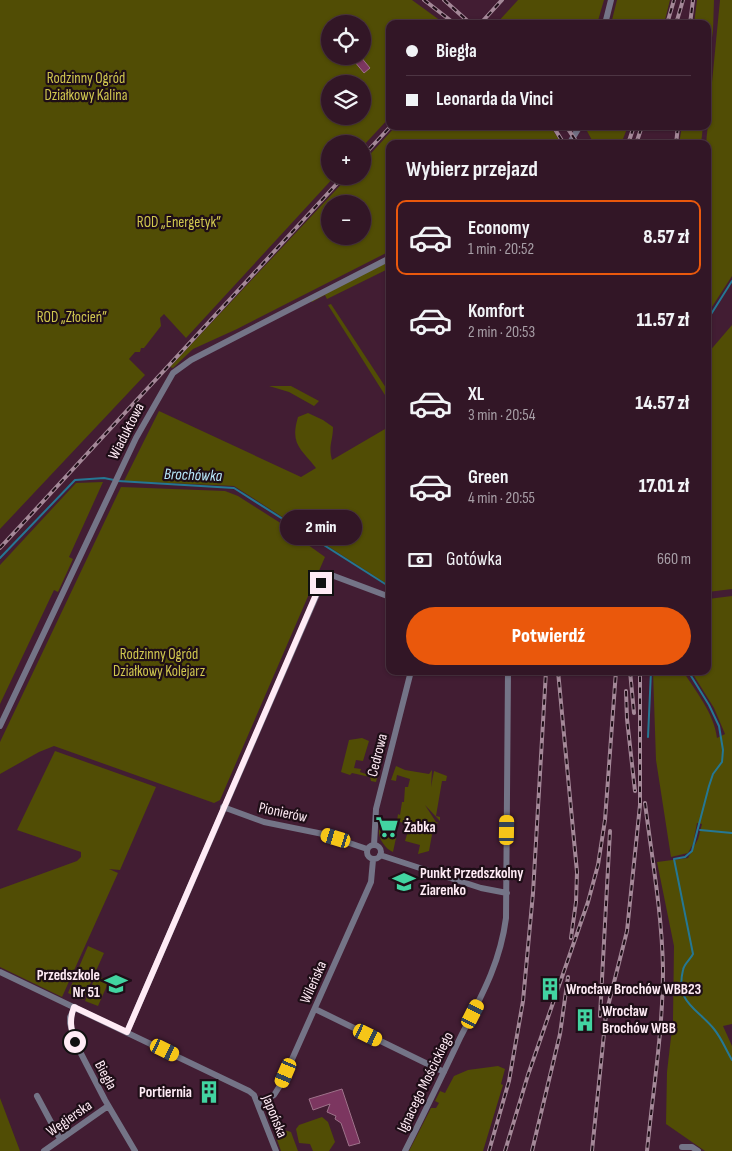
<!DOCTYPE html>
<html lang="pl">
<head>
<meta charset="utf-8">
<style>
	:root { --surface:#321626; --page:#3a1f2e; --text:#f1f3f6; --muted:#a89fa7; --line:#4d3543; --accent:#ea580c }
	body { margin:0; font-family:"Sofia Sans Condensed",sans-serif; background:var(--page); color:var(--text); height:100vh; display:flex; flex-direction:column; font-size:19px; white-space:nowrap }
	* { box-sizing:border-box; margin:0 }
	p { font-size:16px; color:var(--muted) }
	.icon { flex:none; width:28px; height:28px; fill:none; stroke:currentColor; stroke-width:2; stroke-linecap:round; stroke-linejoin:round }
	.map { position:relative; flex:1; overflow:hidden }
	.details { position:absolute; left:386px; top:140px; width:325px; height:535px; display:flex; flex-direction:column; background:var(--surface); border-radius:10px; box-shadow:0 1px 4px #0004,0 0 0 1px var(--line) }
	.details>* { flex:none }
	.top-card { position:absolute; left:386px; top:20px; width:325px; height:110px; border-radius:10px; box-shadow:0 1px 4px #0004,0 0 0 1px var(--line); display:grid; align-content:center; height:110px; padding:0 20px; background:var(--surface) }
	.tools { position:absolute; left:321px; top:15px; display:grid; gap:10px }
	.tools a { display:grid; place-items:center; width:50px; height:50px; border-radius:50%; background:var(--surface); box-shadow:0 1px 4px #0004,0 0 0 1px var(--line); font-size:25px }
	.end { position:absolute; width:22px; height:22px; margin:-11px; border:6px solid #ffebf5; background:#111; box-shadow:0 0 0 2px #111 }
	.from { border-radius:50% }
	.bubble { position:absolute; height:35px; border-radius:18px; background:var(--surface); box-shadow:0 1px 4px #0004,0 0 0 1px var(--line); font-size:16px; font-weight:800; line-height:35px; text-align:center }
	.car { position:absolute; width:15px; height:30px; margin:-15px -8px; border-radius:6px; box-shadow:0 0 4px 1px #0007; background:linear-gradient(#f5c518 24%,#345 0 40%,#f5c518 0 76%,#345 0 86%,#f5c518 0) }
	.top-card b { display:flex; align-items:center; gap:18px; height:48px; font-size:19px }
	.top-card b+b { border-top:1px solid var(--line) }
	.top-card i { width:12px; height:12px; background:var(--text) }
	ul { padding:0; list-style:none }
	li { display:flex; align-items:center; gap:15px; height:75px; margin:0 10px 8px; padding:0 10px; border:2px solid transparent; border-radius:10px }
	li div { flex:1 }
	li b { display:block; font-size:19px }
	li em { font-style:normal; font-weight:800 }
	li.active { border-color:var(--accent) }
	li>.icon { width:45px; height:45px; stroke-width:1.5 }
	h2 { padding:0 20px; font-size:22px; line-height:60px }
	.pay { display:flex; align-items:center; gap:12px; height:55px; padding:0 20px; font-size:19px }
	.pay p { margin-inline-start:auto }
	.cta { display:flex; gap:10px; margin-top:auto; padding:10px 20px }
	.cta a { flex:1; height:58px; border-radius:30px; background:var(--accent); color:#fff; font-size:20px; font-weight:800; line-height:58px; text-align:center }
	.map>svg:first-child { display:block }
	.green { fill:#514d05; fill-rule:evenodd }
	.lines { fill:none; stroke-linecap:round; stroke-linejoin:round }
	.stream { stroke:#257793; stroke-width:2 }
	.building { fill:#7c3660; stroke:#9e728a }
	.minor { stroke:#747487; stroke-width:6 }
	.rail-casing { stroke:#a48898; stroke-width:4 }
	.rail { stroke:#1e0e17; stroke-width:2; stroke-dasharray:5.5; stroke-linecap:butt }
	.route { stroke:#ffebf5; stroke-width:6 }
	.labels { text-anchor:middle; stroke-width:4.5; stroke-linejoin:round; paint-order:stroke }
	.park-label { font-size:15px; fill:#d0c74f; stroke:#1e0e17 }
	.street-label { font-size:15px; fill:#ffebf5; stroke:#1e0e17 }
	.poi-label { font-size:15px; font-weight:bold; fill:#ffebf5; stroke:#1e0e17; text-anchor:start }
	.water-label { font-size:16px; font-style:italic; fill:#b8e7fb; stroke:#1e0e17 }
</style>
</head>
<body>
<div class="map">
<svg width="732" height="1151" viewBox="0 0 732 1151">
	<rect width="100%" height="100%" fill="#421d33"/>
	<path class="green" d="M0,0H412L445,24H390V117L363,146L362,144H330V176H335L186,338L164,314L160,318L161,326L144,348H141L140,352H135L129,359L145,375L0,529ZM330,24H362V56H330ZM330,84H362V116H330Z
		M518,0H604L597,24H496Z
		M617,0H670L664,24H623L612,20Z
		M697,0H714L713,31L709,59L708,24H694Z
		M720,0H732V276L708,313L706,144Z
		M396,126H550L562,144H390V251L237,329L193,349L173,368L170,367L349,176H362L363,162ZM330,204H362V236H330Z
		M588,126H628L621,144H594L587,131Z
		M682,126H703L701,144H679Z
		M390,259V268L327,299L325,295L312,302L311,300Z
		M331,304L390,394V403L328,305Z
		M732,325V589L708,592V353Z
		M269,386H291L319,401L314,406L289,392Z
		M159,411L301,477L316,468C300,448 290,444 298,417L308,413L323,420L333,427C333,441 328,446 332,460L385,429L390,431V586L234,486L124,481Z
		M103,482L69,557L73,559L58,592L54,590L0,704V565L76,483Z
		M121,487L225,491L238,496L282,524L290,532L325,557L220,800L214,803L54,746L39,752L0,774V742Z
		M732,596V1024L723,1026L732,1046V1151H705L666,1124L667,1072L673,1020L674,946L657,862L688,858L698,839L702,824L697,823L693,844L688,853L671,857L656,760L653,671H683C696,692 714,713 717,738L725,734L714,708L691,671H708V599Z
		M362,738L369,741L363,761L356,760L354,768L361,769L360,772L369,775L371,768L379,770L376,782L371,781L370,777L352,773L350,775L341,772L349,740Z
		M55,751L156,787L120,870L109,869L118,873L62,997L0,967V889L77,861L81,857V852L17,830Z
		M396,766L405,770L429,774L432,770L431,787L434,771L447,776L446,781H442L436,816L440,817V821L425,805L436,822L439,823L434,824L429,851L418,854L420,845L405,841L410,825L397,821L398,814L400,815L402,802H404L405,787H408L410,779L397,775L396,781L391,780Z
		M379,830L393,833L396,838L393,852C385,849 378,838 379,830Z
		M88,946L104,953L83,1000L68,993Z
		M96,975L109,981L98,1006L85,1001Z
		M498,1066L505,1069L501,1084L503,1085L483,1151H409L431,1108H436L439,1103L435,1101L440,1091L445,1093L454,1076L468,1070Z
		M0,1098L20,1151H0Z
		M322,1117L328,1122L335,1142L329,1151H313L310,1144L299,1143L296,1129L299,1125Z
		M284,1130L291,1132L298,1151H281L276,1137L277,1133Z"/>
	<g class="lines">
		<path class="stream" d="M708,319L732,281
			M118,481L234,488L390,587
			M0,558L75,480L104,478L114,480
			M688,671L709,705L719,726L723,750L722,762L713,774L709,786L692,851L685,857L674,859L693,954C690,960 684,964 683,970C675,1003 697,1008 714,1029C722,1039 726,1050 732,1060
			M648,737L651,671
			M700,830L732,833"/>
	</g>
	<path class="building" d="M350,56H360L370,68L364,73Z
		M582,1011L590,1012L588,1028L580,1027Z
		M342,1089L360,1143L349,1146L341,1123L335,1119L336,1116L327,1112L330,1104L313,1110L309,1099Z"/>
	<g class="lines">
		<path class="minor" d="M605,24L611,0
			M569,144L580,126
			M0,726L136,438L173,373L191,360L390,258
			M223,807L264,822L323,834L367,849
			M367 852a7 7 0 1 1 14 0a7 7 0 1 1-14 0Z
			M374,845L376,809L411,671
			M380,855L481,888L507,893
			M0,972L249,1091L254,1095L276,1151
			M75,1007L70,1017V1023L75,1042L105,1100L135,1151
			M315,1009L444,1072
			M127,1032L324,578L329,575L334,576L390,597
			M37,1096L60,1139
			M258,1103L274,1095L281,1084L371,882L373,860
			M682,1147H692L698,1151
			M44,1151L108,1106
			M405,1151C424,1114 442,1076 460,1038C481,997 500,964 506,918L508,671"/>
		<defs>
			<path id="rail" d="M424,0L455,24
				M444,0L471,24
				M480,24L502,0
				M667,24L674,0
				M676,24L683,0
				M690,24L693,0
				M553,126L564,144
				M566,126L578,144
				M628,144L634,126
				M636,144L642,126
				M676,144L678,126
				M362,157L391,126
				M0,548L344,176
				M558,671L577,872L576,902L571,938
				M630,671L634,713
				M626,691L627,719L635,791
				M645,803C652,858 662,914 663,969C663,1030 653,1091 647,1151
				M600,1016L610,831
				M489,1151L509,1081L523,1001L533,893L546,671
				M505,1151L528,1075L588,902L598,865L605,820L616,671
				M532,1151L560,1034L568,977
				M592,1151L606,1014L627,931L640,805V671"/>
		</defs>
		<use href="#rail" class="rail-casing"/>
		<use href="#rail" class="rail"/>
	</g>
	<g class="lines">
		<path class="route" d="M75,1042C71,1029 69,1020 74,1007L127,1032L321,583"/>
	</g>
	<defs>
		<symbol id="supermarket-bare" viewBox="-9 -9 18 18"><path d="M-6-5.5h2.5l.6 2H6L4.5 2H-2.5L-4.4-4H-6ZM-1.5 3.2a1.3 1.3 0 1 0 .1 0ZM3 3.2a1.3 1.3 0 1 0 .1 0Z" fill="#42d4a1" stroke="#1e0e17" stroke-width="2.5" paint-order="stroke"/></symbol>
		<symbol id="school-bare" viewBox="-9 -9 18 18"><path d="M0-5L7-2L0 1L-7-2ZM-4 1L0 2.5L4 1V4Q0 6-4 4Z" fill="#42d4a1" stroke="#1e0e17" stroke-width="2.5" paint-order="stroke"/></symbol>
		<symbol id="building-bare" viewBox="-9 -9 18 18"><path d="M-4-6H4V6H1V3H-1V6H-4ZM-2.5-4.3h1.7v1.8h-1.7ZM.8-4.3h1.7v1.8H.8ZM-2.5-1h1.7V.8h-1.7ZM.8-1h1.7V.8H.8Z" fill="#42d4a1" stroke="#1e0e17" stroke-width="2.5" paint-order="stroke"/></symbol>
	</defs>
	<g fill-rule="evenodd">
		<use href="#supermarket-bare" x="371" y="811" width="32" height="32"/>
		<use href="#school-bare" x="388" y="866" width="32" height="32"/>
		<use href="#school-bare" x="100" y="968" width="32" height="32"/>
		<use href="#building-bare" x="534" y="973" width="32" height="32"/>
		<use href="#building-bare" x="569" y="1004" width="32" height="32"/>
		<use href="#building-bare" x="193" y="1076" width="32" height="32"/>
	</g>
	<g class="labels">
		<g class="park-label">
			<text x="86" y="83">Rodzinny Ogród<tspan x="86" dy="17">Działkowy Kalina</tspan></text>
			<text x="179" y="227">ROD „Energetyk”</text>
			<text x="72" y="322">ROD „Złocień”</text>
			<text x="159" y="659">Rodzinny Ogród<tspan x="159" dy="17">Działkowy Kolejarz</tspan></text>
		</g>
		<g class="street-label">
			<text transform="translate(126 431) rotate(-63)" y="5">Wiaduktowa</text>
			<text transform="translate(377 755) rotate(-76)" y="5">Cedrowa</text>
			<text transform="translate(283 812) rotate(12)" y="5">Pionierów</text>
			<text transform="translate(313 982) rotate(-66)" y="5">Wileńska</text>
			<text transform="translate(106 1075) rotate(62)" y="5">Biegła</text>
			<text transform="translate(425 1082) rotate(-64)" y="5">Ignacego Mościckiego</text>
			<text transform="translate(275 1116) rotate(68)" y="5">Japońska</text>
			<text transform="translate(69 1118) rotate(-35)" y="5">Węgierska</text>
		</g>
		<g class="poi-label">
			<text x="404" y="832">Żabka</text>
			<text x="420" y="878">Punkt Przedszkolny<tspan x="420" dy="17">Ziarenko</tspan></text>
			<text x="100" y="980" text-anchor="end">Przedszkole<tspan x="100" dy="17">Nr 51</tspan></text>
			<text x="566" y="994">Wrocław Brochów WBB23</text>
			<text x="602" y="1016">Wrocław<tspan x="602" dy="17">Brochów WBB</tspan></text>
			<text x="192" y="1097" text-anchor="end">Portiernia</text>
		</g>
		<g class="water-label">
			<text transform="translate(193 474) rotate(2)" y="6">Brochówka</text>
		</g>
	</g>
</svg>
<div class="tools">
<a><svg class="icon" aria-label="locate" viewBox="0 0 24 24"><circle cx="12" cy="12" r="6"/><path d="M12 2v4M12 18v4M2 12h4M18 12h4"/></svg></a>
<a><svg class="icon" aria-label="layers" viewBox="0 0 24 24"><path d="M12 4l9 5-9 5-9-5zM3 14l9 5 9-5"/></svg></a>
<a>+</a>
<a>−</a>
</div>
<i class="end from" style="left:75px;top:1042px"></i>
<i class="end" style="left:321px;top:583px"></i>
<div class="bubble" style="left:280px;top:510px;width:82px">2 min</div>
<i class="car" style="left:507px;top:830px;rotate:1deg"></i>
<i class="car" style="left:336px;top:838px;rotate:287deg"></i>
<i class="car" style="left:473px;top:1014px;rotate:27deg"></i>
<i class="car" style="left:368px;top:1035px;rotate:116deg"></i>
<i class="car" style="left:165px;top:1050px;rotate:116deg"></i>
<i class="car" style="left:286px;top:1073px;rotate:203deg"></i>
<div class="top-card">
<b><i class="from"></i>Biegła</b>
<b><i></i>Leonarda da Vinci</b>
</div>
<section class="details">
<h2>Wybierz przejazd</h2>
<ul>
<li class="active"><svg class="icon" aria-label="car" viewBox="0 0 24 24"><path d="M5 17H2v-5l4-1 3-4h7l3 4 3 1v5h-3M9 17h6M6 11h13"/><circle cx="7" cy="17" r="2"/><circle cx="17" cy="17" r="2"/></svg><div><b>Economy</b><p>1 min · 20:52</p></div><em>8.57 zł</em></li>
<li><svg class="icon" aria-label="car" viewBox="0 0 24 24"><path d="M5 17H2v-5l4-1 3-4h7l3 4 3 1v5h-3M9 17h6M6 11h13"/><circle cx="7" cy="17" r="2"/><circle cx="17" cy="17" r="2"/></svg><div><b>Komfort</b><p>2 min · 20:53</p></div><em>11.57 zł</em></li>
<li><svg class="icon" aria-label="car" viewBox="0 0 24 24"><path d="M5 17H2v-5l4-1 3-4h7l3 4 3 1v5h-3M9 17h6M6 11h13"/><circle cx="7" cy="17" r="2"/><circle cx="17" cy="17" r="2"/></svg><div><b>XL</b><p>3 min · 20:54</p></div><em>14.57 zł</em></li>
<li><svg class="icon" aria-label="car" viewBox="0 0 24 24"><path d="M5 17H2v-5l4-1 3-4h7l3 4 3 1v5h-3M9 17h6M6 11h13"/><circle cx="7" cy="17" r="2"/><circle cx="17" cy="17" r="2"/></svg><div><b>Green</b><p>4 min · 20:55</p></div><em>17.01 zł</em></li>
</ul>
<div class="pay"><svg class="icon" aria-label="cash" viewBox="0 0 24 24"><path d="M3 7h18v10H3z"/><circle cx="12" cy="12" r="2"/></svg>Gotówka<p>660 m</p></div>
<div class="cta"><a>Potwierdź</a></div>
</section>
</div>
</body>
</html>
